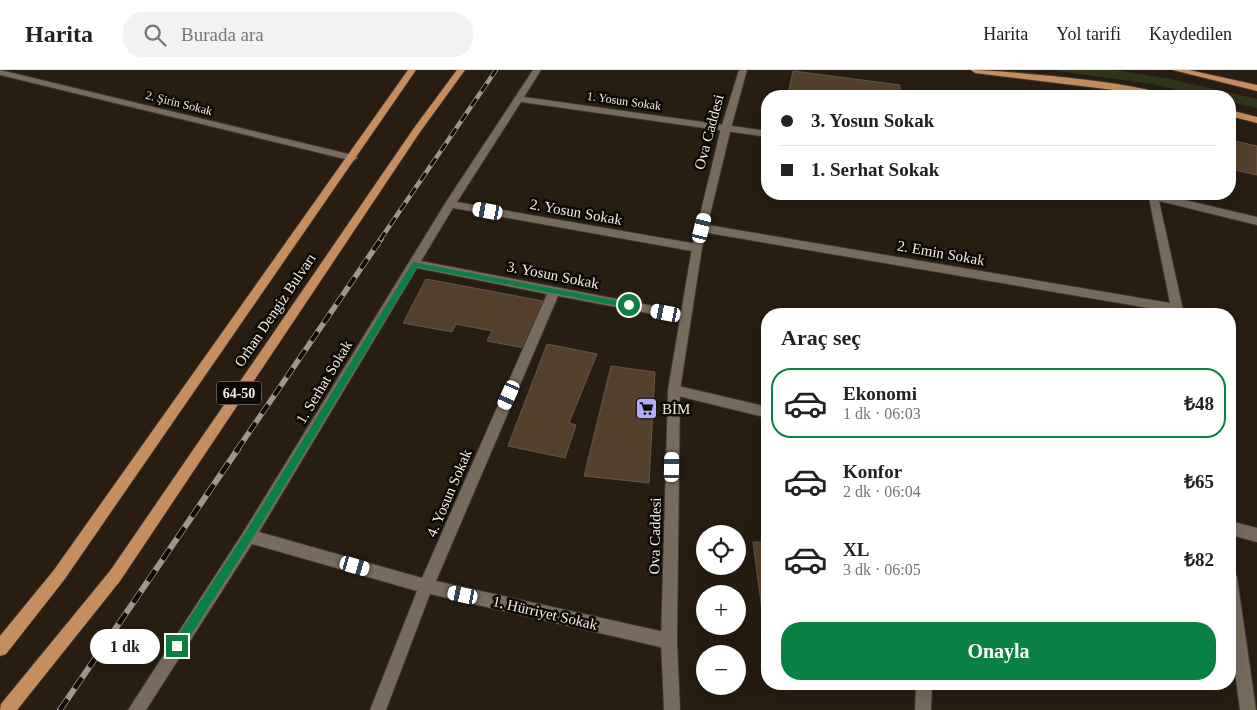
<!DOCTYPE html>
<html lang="tr">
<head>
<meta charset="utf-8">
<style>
	:root { --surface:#fff; --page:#f2f2f2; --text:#222; --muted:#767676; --line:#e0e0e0; --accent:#0b8043 }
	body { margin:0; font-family:Georgia,serif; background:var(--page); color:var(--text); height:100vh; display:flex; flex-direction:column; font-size:19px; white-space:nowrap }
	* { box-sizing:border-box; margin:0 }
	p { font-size:16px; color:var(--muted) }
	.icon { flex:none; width:28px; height:28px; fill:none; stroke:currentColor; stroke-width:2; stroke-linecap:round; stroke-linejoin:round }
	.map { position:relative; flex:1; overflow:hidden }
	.sheet { position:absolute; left:761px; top:238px; width:475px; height:382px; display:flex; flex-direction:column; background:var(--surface); border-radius:20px; box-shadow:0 5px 20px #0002 }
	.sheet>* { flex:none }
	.top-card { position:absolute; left:761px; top:20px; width:475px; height:110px; border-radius:20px; box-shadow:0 5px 20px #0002; display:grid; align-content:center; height:110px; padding:0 20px; background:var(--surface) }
	.buttons { position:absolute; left:696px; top:455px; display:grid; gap:10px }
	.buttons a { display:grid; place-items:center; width:50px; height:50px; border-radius:50%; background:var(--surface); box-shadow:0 5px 20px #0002; font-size:25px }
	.end { position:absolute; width:22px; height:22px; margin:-11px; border:6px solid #0b8043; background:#fff; box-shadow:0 0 0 2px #fff }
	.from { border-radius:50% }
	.bubble { position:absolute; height:35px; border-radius:18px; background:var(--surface); box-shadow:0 5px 20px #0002; font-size:16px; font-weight:700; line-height:35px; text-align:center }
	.car { position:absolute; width:15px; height:30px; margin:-15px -8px; border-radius:6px; box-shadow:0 0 4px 1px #0007; background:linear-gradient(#fff 24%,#345 0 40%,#fff 0 76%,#345 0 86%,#fff 0) }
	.top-card b { display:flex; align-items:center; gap:18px; height:48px; font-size:19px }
	.top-card b+b { border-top:1px solid var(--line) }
	.top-card i { width:12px; height:12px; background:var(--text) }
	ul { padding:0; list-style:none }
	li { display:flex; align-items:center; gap:15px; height:70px; margin:0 10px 8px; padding:0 10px; border:2px solid transparent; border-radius:20px }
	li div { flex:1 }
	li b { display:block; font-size:19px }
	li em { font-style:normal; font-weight:700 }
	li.current { border-color:var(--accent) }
	li>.icon { width:45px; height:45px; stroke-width:1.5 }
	h2 { padding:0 20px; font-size:22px; line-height:60px }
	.action { display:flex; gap:10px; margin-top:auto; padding:10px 20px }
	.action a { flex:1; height:58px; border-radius:20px; background:var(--accent); color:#fff; font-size:20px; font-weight:700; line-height:58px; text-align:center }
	header { display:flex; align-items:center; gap:30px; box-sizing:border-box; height:70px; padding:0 25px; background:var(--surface); border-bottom:1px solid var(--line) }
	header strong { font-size:24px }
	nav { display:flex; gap:28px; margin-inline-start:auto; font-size:18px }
	.search { width:350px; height:45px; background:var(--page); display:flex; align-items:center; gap:12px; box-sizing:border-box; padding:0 18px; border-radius:20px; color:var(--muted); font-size:19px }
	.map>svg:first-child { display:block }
	.green { fill:#31351c }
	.building { fill:#54412b; stroke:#63574a }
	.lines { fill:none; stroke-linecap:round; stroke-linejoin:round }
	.minor-casing { stroke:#3d352f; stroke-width:2 }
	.tertiary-casing { stroke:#3d352f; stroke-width:2 }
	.primary-casing { stroke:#3d352f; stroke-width:2 }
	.minor { fill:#776b5e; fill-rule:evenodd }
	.tertiary { fill:#776b5e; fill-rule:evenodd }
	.primary { fill:#c68e5e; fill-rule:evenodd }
	.rail-far2-casing { stroke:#9f978e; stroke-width:4.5 }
	.rail-far1-casing { stroke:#9f978e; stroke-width:5.5 }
	.rail-casing { stroke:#9f978e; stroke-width:6 }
	.rail-far2 { stroke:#0c0804; stroke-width:3; stroke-dasharray:9; stroke-linecap:butt }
	.rail-far1 { stroke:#0c0804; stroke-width:4; stroke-dasharray:11; stroke-linecap:butt }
	.rail { stroke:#0c0804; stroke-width:4.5; stroke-dasharray:13; stroke-linecap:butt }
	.route { fill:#0b8043 }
	.labels { text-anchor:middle; stroke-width:5; stroke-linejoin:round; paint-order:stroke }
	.far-street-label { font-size:12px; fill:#f3ece5; stroke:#0c0804 }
	.shield { fill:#0c0804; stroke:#aea8a2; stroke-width:1 }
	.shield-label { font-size:14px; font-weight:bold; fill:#f3ece5 }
	.street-label { font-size:15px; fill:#f3ece5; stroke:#0c0804 }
	.poi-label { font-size:15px; fill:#f3ece5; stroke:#0c0804; text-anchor:start }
</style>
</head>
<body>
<header>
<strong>Harita</strong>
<div class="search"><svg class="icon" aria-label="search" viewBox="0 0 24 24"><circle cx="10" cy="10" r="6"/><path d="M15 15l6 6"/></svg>Burada ara</div>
<nav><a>Harita</a><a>Yol tarifi</a><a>Kaydedilen</a></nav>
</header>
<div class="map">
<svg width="1257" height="640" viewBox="0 0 1257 640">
	<rect width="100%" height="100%" fill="#271d11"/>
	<path class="green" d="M1051,0H1115L1170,9L1257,29V38L1230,32V26H1208L1151,14Z"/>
	<path class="building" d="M793,1L900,15V26L788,24Z
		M1230,70L1257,76V105L1230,99Z
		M426,209L543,231L524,278L487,271L492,261L456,254L452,262L403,253Z
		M547,274L597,284L569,353L576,355L565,388L508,376Z
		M611,296L655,302L649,413L584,406Z
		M753,472H768V586Z"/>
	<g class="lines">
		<defs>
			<path id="minor" d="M0,0L353,85L358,88L353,91L0,5Z
				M533,0H541L524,27L768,61V67L521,32L457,132L697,174L702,178L697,182L453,138L421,191L684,242L690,246L684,250L558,226L436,511L669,563L674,566L677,571L674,576L669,579L430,524L386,640H370L417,521L252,474L146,640H128L244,461L446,132ZM417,198L547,224L422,508L259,462Z
				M1141,124H1159L1257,147V155L1159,131L1184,244H1172V242L702,162L697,158L702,154L1170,233L1149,128Z
				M674,315L768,337V348L670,324L668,320L670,316Z
				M1230,451L1257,458V472L1230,465Z
				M1230,500L1235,502L1237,507L1256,640H1240L1230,564Z
				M916,614H932L931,640H915Z"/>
			<path id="tertiary" d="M739,0H747L731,58L702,178L680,320L677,571L680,640H664L661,571L668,320L692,178L721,58Z"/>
			<path id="primary" d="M408,0H416L64,510L6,584L0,586V566L54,500Z
				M457,0H465L420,62L120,511L17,640H0L1,634L110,501L414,58Z
				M971,0C999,0 1149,13 1165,26H1150L1130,22L975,3Z
				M1173,0H1189L1257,15V21Z
				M1230,40L1257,47V53L1230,46Z"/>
		</defs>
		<use href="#minor" class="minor-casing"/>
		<use href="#tertiary" class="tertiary-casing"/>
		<use href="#primary" class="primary-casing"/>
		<use href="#minor" class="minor"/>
		<use href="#tertiary" class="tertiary"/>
		<use href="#primary" class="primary"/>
		<defs>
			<path id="rail-far2" d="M380,170L496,0"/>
			<path id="rail-far1" d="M237,380L381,169"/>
			<path id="rail" d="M60,640L238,379"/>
		</defs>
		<use href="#rail-far2" class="rail-far2-casing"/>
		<use href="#rail-far1" class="rail-far1-casing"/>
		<use href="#rail" class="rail-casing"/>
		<use href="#rail-far2" class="rail-far2"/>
		<use href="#rail-far1" class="rail-far1"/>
		<use href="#rail" class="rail"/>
	</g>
	<path class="route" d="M413,192L629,233L632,235L629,238L417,197L252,469L181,580H173V573L246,462Z"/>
	<defs>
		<symbol id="supermarket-square" viewBox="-11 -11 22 22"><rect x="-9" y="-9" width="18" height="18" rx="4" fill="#b1adfa" stroke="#0c0804"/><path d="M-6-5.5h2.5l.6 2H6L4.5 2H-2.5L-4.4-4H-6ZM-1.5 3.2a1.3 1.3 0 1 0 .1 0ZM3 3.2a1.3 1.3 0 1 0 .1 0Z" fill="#111"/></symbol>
	</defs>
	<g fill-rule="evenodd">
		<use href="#supermarket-square" x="634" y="326" width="25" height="25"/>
	</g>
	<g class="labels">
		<g class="far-street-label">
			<text transform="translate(624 31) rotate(8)" y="4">1. Yosun Sokak</text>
			<text transform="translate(179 33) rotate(14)" y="4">2. Şirin Sokak</text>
		</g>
		<rect class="shield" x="216.5" y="311.5" width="45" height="23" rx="4"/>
		<g class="shield-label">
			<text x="239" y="328">64-50</text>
		</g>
		<g class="street-label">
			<text transform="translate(709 62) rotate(-75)" y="5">Ova Caddesi</text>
			<text transform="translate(576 142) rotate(10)" y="5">2. Yosun Sokak</text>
			<text transform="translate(941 183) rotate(10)" y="5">2. Emin Sokak</text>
			<text transform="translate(553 205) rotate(11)" y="5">3. Yosun Sokak</text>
			<text transform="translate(275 240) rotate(-56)" y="5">Orhan Dengiz Bulvarı</text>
			<text transform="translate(324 312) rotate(-59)" y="5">1. Serhat Sokak</text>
			<text transform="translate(449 423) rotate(-67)" y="5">4. Yosun Sokak</text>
			<text transform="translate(655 466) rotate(-89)" y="5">Ova Caddesi</text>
			<text transform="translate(545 543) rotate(13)" y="5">1. Hürriyet Sokak</text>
		</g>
		<g class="poi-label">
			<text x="662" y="344">BİM</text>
		</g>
	</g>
</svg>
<div class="buttons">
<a><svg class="icon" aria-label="locate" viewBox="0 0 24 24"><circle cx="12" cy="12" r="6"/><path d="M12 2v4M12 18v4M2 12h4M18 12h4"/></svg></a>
<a>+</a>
<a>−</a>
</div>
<i class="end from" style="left:629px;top:235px"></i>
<i class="end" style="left:177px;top:576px"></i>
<div class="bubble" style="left:90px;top:559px;width:70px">1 dk</div>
<i class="car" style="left:488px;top:141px;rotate:280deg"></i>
<i class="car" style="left:702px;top:158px;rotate:14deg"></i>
<i class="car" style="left:666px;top:243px;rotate:281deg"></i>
<i class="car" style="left:509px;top:325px;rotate:204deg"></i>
<i class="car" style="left:672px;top:397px;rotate:1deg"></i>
<i class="car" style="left:355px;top:496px;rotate:106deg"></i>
<i class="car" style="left:463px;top:525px;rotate:282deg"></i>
<div class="top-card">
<b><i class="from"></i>3. Yosun Sokak</b>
<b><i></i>1. Serhat Sokak</b>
</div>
<section class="sheet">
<h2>Araç seç</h2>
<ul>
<li class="current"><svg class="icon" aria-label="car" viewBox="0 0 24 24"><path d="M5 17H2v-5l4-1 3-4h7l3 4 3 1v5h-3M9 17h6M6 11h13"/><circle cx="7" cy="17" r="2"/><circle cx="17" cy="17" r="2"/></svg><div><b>Ekonomi</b><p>1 dk · 06:03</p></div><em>₺48</em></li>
<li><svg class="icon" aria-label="car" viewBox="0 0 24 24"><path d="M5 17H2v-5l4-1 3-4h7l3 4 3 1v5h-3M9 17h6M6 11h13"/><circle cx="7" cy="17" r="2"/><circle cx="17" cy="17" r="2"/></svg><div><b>Konfor</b><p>2 dk · 06:04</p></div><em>₺65</em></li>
<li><svg class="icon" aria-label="car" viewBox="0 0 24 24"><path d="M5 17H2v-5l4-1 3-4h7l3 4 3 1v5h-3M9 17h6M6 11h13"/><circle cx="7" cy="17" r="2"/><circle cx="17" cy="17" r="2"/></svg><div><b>XL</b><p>3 dk · 06:05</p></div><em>₺82</em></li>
</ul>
<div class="action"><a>Onayla</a></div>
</section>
</div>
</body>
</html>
